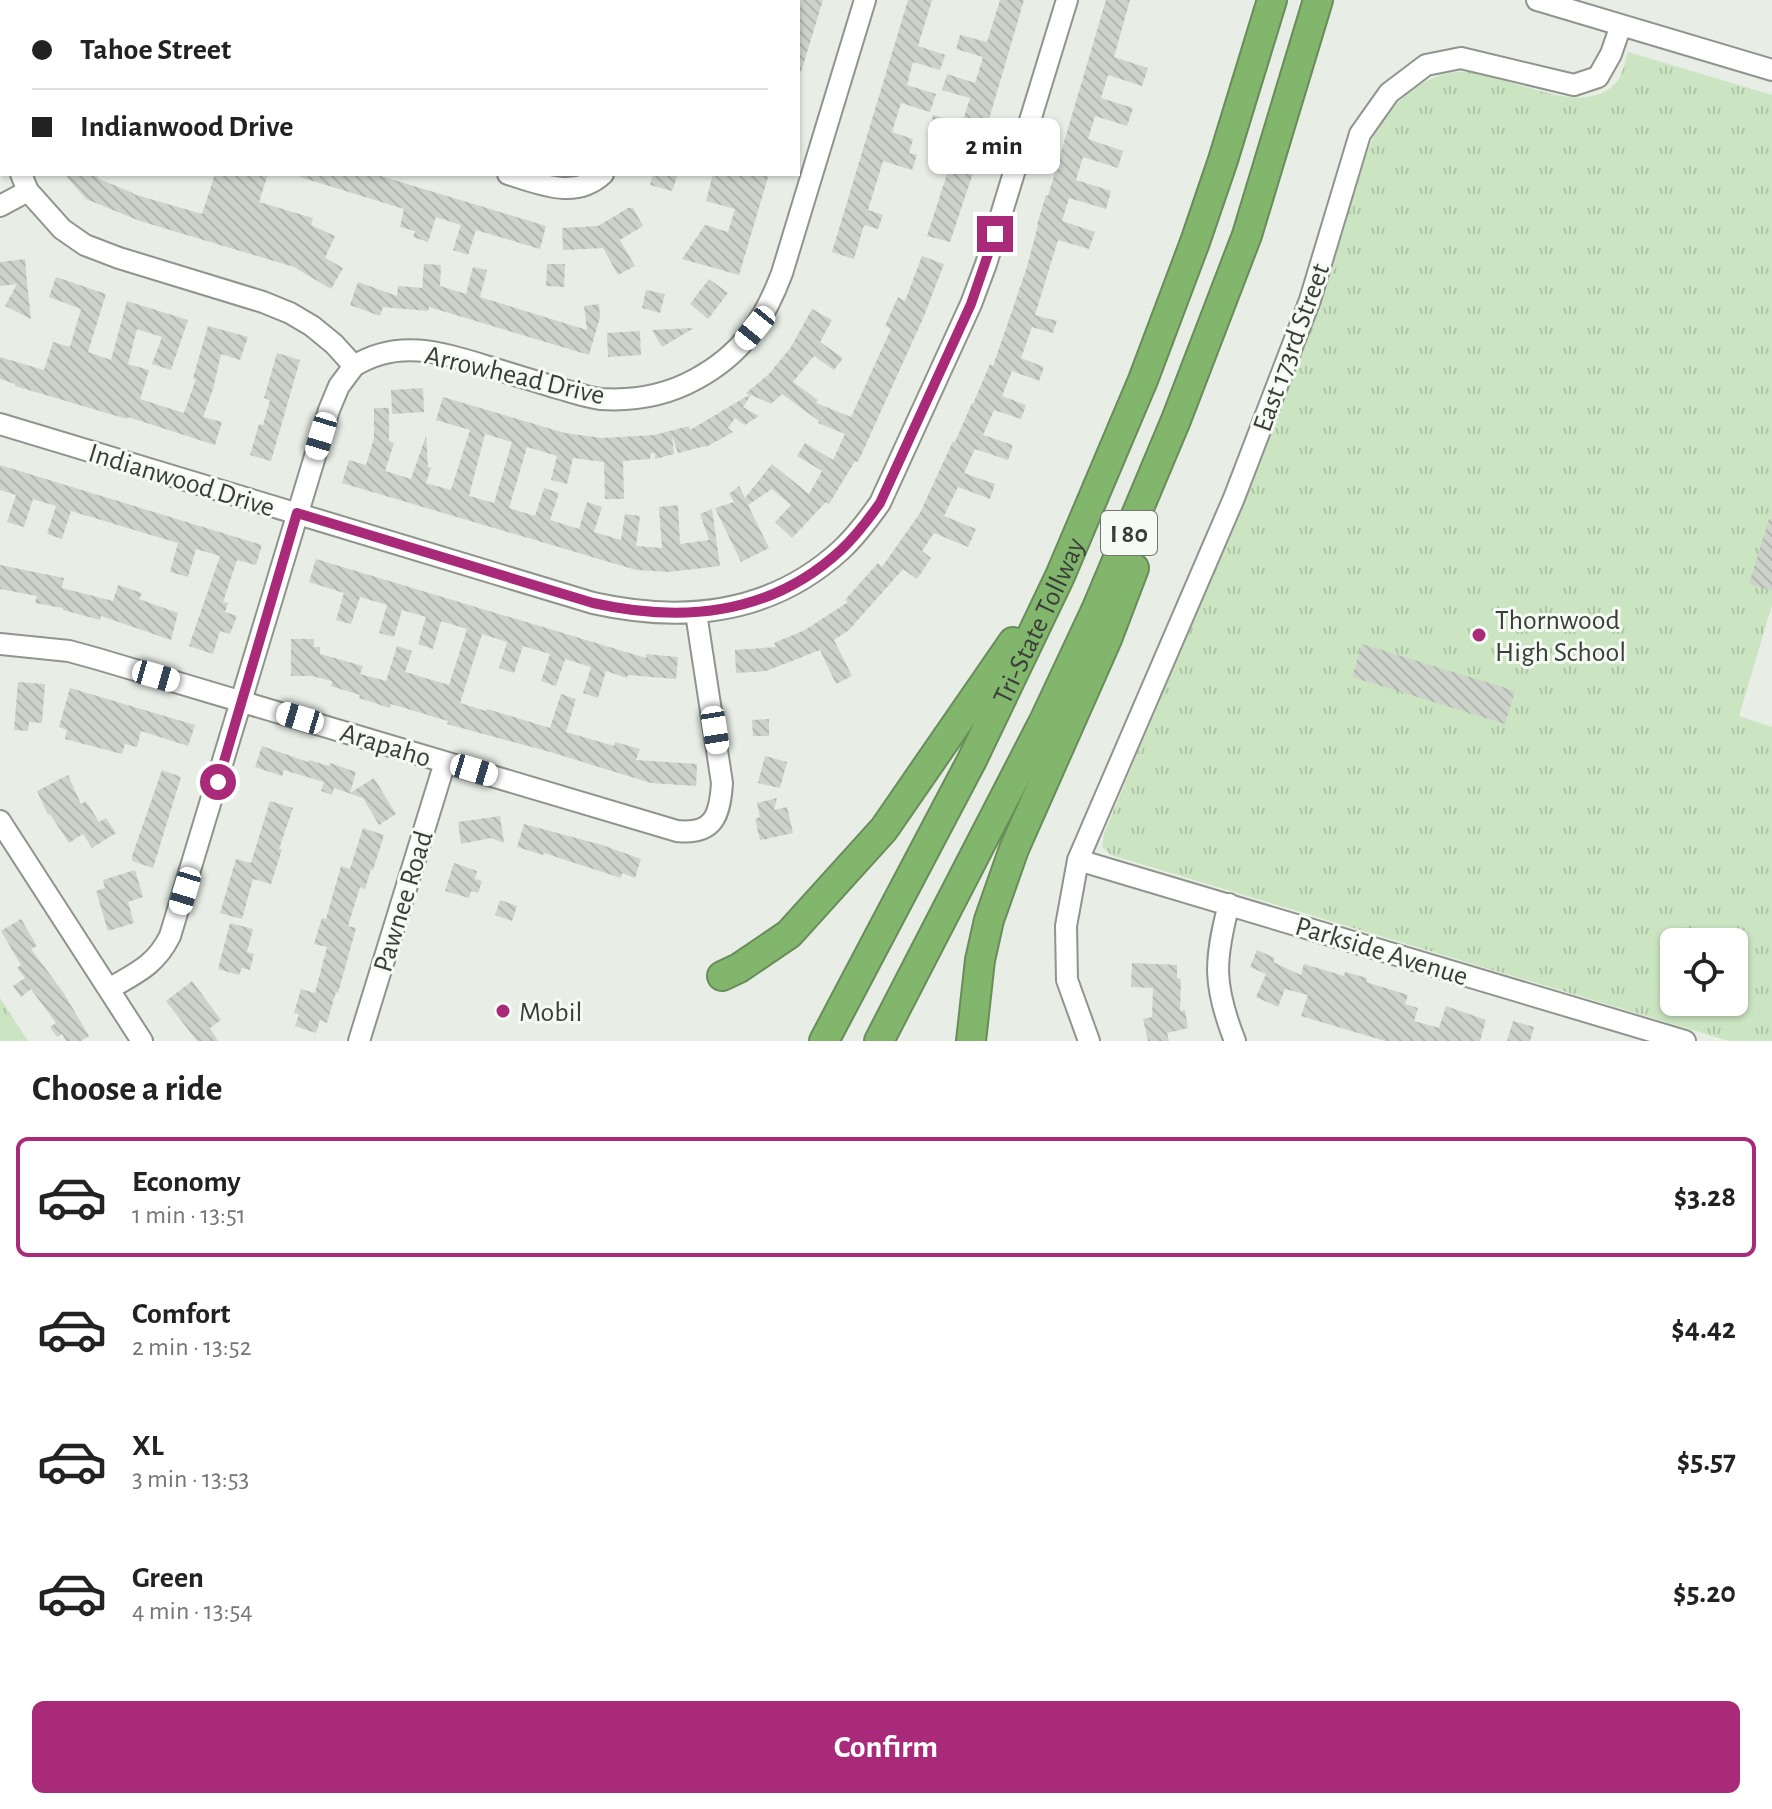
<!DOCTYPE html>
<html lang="en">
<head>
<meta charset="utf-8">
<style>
	:root { --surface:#fff; --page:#f2f2f2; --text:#222; --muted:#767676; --line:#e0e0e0; --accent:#a92a79 }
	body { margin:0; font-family:"Alegreya Sans",sans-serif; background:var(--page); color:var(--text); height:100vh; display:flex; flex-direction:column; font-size:30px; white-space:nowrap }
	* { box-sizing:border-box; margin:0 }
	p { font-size:26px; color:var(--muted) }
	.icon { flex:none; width:44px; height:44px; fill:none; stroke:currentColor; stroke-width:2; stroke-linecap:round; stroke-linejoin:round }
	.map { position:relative; height:1041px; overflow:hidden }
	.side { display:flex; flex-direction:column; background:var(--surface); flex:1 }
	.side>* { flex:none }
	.guide { position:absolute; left:0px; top:0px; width:800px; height:176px; box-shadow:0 2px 6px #0004; display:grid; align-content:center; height:176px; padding:0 32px; background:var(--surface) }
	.tools { position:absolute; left:1660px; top:928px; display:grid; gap:16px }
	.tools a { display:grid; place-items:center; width:88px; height:88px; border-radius:12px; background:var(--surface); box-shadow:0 2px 6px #0004; font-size:40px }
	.end { position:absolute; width:36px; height:36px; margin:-18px; border:10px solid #a92a79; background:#fff; box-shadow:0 0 0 4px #fff }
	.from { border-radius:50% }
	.bubble { position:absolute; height:56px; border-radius:12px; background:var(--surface); box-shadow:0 2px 6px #0004; font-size:26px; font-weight:700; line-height:56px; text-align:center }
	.car { position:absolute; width:24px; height:48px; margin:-24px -12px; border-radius:10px; box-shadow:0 0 6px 2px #0007; background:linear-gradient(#fff 24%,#345 0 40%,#fff 0 76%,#345 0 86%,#fff 0) }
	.guide b { display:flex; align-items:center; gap:28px; height:76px; font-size:30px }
	.guide b+b { border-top:2px solid var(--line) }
	.guide i { width:20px; height:20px; background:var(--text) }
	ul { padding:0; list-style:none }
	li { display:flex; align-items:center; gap:24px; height:120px; margin:0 16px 12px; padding:0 16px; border:4px solid transparent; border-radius:12px }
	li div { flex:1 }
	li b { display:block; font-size:30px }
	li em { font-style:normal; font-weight:700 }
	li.selected { border-color:var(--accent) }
	li>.icon { width:72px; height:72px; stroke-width:1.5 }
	h2 { padding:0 32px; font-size:36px; line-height:96px }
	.button { display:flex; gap:16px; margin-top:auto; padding:16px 32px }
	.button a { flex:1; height:92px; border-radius:12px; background:var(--accent); color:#fff; font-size:32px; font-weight:700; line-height:92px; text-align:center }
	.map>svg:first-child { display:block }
	.park { fill:url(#park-tufts); fill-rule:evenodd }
	.building { fill:url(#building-back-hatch); fill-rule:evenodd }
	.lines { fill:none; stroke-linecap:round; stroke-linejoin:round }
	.minor-casing { stroke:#8f948d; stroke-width:24 }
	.highway-casing { stroke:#688c5a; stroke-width:32 }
	.minor { stroke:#fff; stroke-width:20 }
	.highway { stroke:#81b66c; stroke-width:28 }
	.route { stroke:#a92a79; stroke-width:10 }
	.poi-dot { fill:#a92a79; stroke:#f5fbf3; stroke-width:3 }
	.labels { text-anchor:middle; stroke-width:6; stroke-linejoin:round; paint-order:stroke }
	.shield { fill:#f5fbf3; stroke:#737672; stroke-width:2 }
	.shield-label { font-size:26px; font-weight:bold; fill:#3b3d3a }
	.street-label { font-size:28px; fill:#3b3d3a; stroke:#f5fbf3 }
	.poi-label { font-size:28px; fill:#3b3d3a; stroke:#f5fbf3; text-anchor:start }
</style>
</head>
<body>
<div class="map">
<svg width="1772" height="1041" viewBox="0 0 1772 1041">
	<defs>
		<pattern id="park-tufts" width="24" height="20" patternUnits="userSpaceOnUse" patternTransform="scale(2)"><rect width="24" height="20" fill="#cbe5c2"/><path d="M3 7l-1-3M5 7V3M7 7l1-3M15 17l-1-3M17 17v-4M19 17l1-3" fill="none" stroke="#afc5a7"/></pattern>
		<pattern id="building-back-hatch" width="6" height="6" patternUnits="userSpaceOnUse" patternTransform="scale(2)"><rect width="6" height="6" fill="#cdd3cb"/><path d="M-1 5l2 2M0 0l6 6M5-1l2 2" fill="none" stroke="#b1b6af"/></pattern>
	</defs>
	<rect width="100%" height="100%" fill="#e8ede6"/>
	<path class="park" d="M1628,52L1772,95V605L1739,716L1772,727V1041H1729L1111,855L1102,847L1104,834C1139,749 1175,663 1210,577C1238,512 1265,447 1289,381C1306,334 1325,287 1341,239C1352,206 1362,153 1380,125C1398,98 1424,75 1457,72C1502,68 1584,125 1618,80C1623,73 1625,61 1628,52ZM1674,942H1734V1002H1674Z
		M0,998L28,1041H0Z"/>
	<path class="building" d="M798,0H823L801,72H798Z
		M908,0H932L918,46L945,55L940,70L913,62L907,85L936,94L930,112L901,103L892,132L913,139L909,153L917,155L912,170L883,161L868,210L883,215L878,229L864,225L854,259L832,252Z
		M1000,0H1024L975,167L950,242L927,236L958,140L929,132L933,115L962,123L970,98L942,90L947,74L975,83L983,57L956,49L960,35L987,42Z
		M1106,0H1130L1114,57L1148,68L1142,86L1108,75L1101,98L1133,108L1127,126L1095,116L1088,139L1123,151L1118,168L1083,157L1076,180L1111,191L1106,209L1069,198L1062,221L1095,232L1089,249L1058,240L1035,315L1057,321L1053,333L1032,327L1021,358L1044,367L1039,381L1012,371L1002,396L1026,405L1021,419L994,410L983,435L1013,445L1008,460L975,449L964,473L995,484L990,499L958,487L944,516L976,529L968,547L934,533L922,551L931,558L917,579L903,569L849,630L834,640L852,676L836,684L820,650L766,671L736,673L735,650L776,647L774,643L805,630L848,602L845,600L878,563L882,567L920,513L953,441L955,442L972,403L973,404L990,364L993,366L1027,267L1038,225H1037L1046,195L1048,196Z
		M64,174H95L99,179L133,193V194L202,214L215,174H268L259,202L313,218L311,225L335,236L325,258L343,268L331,289L294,267L140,221L86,199Z
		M300,174H374L546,226L540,249L476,230L468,255L453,250L461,225L436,217L428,242L413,237L415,231L400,227L404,209L300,177Z
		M653,174H678L672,191L650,185Z
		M713,174H769L739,275L682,259L705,225L728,232L735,209L706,201Z
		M628,208H633L643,226L620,240L635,266L618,275L603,248L563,250L562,228L598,226Z
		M922,256L944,264L924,316L858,462L855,461L829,504L826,502L792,538L775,522L791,505L772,489L748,505L769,548L741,562L715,508L734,502L729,494L739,486L745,498L772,464L809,494L822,471L797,456L805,443L833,460L845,434L818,423L819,421L782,394L771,404L751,395L743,407L759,416L745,425L735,418L728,428L733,432L706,447L705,446L678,453L672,436L674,454L655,459V453H651L650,459L623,461L624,499H605L604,462L573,458L567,484L551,480L557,456L527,447L509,508L535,516L544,488L559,493L550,520L579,529L587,502L602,507L594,532L621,540L625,514L640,516L636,546L662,548L659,507L678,505L680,544L709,540L700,514L712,509L720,566L669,572L636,570L342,483L349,460L366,465L374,438V408H389V441L394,443L385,471L411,479L426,436L428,467L431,468L426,483L451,490L470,430L436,420L443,397L565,433L602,438L654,435L689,426L690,430L749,395L746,393L769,374L791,347L812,309L832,320L820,342L843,358L834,370L814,356L793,382L818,400L816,403L851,417L891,329L885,326L898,297L905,301ZM485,434L512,442L494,503L469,496Z
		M25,259L27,283L31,319L5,306L17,284L0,286V262Z
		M424,264L441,265L440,286L466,294L473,267L487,270L480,297L587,330L584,306L599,304L600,317L589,355L429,307L428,311L383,307L380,316L350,305L358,282L397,296L398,286L422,288Z
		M547,264H565L564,287L546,286Z
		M56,277L106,294L88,352L111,360L127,301L188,320L171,370L152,364L162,337L137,329L128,364L149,370L140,399L184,413L196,379L193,378L208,326L248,337L240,360L221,354L213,389L203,417L222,422L215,445L128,417L127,419L15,386V384L0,379V357L44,370L53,342L70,347L81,309L49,297Z
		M709,279L728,293L708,319L690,304Z
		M646,290L665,294L660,313L642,308Z
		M694,328L662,347L652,330Z
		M640,331L641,355L608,357L607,333Z
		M277,353L300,360L271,461L250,455L259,424L263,425L270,400L264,398Z
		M423,388L424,412L392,414L391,390Z
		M0,465L262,545L256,565L237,560L223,602L228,603L225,612L237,616L230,634L220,631L213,654L189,646L220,556L196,549L188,577L170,572L178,543L71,511L62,539L47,534L56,506L33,499L24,527L7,522L16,495L0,490Z
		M1769,519H1772V591L1749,584Z
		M316,559L646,658V654L678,657L676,679L628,675L627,678L606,671L598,698L583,693L591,667L565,659L556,686L541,681L550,654L523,646L514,673L499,668L507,642L482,634L460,703L486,711L487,709L550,728L561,694L576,699L566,732L614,746L615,742L640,749L636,760L697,764L696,786L651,783L550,752L447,724L448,721L391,704L390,708L359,698L360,695L331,686L332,681L312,676H291V639H314V647H320V654L363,666L360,674L386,681L397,646L412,651L405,672L449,685L467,629L441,621L433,649L418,644L426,617L402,610L394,637L379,633L387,605L360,597L351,624L336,620L344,593L309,582Z
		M0,565L64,578L62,588L113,601L118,585L142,593L139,599L178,613L171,640L101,616L100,620L63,610V608L35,603L37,596L0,589Z
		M1362,644L1515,691L1505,724L1352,677Z
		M18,682L45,684L42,723L29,722L28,731L14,730Z
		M70,688L195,725L188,746L141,731L137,747L125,744L122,754L65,739L67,730L59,727Z
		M769,719V736H753L752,720Z
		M262,746L308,762L309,760L329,766L330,763L356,772L350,793L374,778L396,814L379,825L363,798L334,788L332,795L321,791L324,782L284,770L282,776L255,767Z
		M765,756L787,762L780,788L758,783Z
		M162,770L181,777L153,868L132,861V856Z
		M68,775L81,804L86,801L99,822L106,818L116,833L92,848L83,834L69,843L50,814L48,815L37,791Z
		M777,798L774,810L787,807L793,833L766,839V842L765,839L760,840L755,819L760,817L757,803Z
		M270,801L293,808L279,849H282L271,884L253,879L242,919L220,913L236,859L251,863Z
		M500,816L504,843L491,838L461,844L458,822Z
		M524,824L602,845L641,859L635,878L622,873L621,878L544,853L543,855L517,847Z
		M363,828L384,835L373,870L371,869L365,889L360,887L348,926L356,928L338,993L336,992L327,1023L320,1020L316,1033L295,1026L299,1014L294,1013L301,989L315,993L327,947L314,944L322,918L326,919L341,866L350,869Z
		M454,863L477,871L475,879L482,881L478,893L471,891L469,898L445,891Z
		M135,870L143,897L128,902L134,923L108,931L96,891L105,888L103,880Z
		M500,900L517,906L512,921L495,915Z
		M21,919L37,946L31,949L63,992L89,1036L81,1041H66L62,1034L57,1037L50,1027L56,1023L31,989L21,997L13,986L25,978L17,968L21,965L1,931Z
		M230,923L253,929L247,952L254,954L250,970L242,968L239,975L218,969Z
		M1257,950L1275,958L1273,962L1301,975L1304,964L1344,976L1345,972L1367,978L1366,982L1408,995L1405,1004L1418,1008L1414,1021L1439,1028L1446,1006L1486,1020L1480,1041H1385L1301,1016L1308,995L1285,989L1278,1007L1256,997L1266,974L1250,967Z
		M1132,963L1177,965V978L1181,979L1180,1011L1185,1010L1188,1028L1167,1033L1169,1041H1148L1143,1019L1152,1017L1153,988L1131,987Z
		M192,981L221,1020L210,1028L218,1041H197L166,1001Z
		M1513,1021L1534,1027L1530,1041H1507Z"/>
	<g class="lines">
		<defs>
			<path id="minor" d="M1537,0L1772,70
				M41,2V0
				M462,2L463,0
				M663,2V0
				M21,174L28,191L62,229L85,245L119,258L263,302L290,313L312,326L334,344L354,366C399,338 443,353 489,367C511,374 532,380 554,387C569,391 585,397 601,399C633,401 667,395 696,379C742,354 764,321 782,273L865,0
				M508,174C541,184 575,200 603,174
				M0,206L28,191
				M0,424L593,603C682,623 770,615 841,550C856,536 868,520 880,503L971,304L986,264L1067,0
				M0,644L69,651L98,659L677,831C714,835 720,815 722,783L696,613
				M0,821L142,1041
				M1078,860L1685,1041
				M1229,904C1214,961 1213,985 1235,1041
				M109,989C136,973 155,966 170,936L329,410L339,386L354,366
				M359,1041L445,762
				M1089,1041L1067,980L1066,926L1078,860L1234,498L1310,300L1360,134L1389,93L1426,65L1461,58L1574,85L1598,77L1611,54L1621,25"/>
			<g id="highway">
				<path d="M722,976L739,968L789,934L884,829L1013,642"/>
				<path id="s1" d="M824,1041L972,760L1060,576L1143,380L1195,242L1223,160L1272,0"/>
				<path d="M879,1041L1045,719L1097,608L1176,420L1247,235L1318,0"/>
				<path d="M971,1041L980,960L989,920L1014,849L1107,639L1134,568"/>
			</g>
		</defs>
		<use href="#minor" class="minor-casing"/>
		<use href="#highway" class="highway-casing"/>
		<use href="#minor" class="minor"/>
		<use href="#highway" class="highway"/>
	</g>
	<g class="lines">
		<path class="route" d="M218,782L297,513L593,603C682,623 771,615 841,550C856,536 868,520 880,503L971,304L995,234"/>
	</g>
	<g class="poi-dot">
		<circle cx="1479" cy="635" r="8"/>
		<circle cx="503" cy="1011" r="8"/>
	</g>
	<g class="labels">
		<rect class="shield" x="1101" y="511" width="56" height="44" rx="6"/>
		<g class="shield-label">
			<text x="1129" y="542">I 80</text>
		</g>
		<g class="street-label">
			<text transform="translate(1290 347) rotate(-70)" y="10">East 173rd Street</text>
			<text transform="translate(515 374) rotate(13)" y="10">Arrowhead Drive</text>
			<text transform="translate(182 479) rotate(17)" y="10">Indianwood Drive</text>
			<text dy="10" stroke="none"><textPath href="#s1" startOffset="472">Tri-State Tollway</textPath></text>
			<text transform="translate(386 744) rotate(17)" y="10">Arapaho</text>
			<text transform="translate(402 901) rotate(-73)" y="10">Pawnee Road</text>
			<text transform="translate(1382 950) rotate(17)" y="10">Parkside Avenue</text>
		</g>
		<g class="poi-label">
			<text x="1495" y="629">Thornwood<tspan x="1495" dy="32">High School</tspan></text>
			<text x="519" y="1021">Mobil</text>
		</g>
	</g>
</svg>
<div class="tools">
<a><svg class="icon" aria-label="locate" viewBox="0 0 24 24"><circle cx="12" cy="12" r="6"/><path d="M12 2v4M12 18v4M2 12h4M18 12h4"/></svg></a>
</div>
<i class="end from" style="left:218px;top:782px"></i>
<i class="end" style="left:995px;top:234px"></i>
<div class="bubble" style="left:928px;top:118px;width:132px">2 min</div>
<i class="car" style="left:755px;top:328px;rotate:219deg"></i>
<i class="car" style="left:321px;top:436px;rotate:197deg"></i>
<i class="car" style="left:156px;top:676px;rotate:106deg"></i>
<i class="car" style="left:300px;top:718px;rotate:287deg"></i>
<i class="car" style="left:715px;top:730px;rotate:171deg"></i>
<i class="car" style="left:474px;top:770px;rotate:107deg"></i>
<i class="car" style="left:185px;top:891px;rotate:197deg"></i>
<div class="guide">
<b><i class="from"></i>Tahoe Street</b>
<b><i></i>Indianwood Drive</b>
</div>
</div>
<section class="side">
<h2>Choose a ride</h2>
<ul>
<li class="selected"><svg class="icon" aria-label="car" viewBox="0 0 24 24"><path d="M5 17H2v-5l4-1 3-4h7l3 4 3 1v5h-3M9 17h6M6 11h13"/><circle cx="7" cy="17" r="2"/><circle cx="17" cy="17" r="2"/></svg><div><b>Economy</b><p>1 min · 13:51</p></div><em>$3.28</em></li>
<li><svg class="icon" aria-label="car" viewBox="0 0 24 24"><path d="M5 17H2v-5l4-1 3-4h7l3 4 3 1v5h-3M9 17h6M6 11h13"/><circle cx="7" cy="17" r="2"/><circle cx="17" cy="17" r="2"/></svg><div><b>Comfort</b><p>2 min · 13:52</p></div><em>$4.42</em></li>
<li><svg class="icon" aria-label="car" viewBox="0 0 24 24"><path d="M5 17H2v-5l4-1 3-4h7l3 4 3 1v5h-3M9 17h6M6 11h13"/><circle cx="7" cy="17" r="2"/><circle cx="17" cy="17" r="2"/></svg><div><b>XL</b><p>3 min · 13:53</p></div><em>$5.57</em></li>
<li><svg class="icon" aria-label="car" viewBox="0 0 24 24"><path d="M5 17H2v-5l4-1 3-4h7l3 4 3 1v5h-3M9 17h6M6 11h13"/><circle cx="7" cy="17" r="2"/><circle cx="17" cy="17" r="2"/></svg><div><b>Green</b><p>4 min · 13:54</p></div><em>$5.20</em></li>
</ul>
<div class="button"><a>Confirm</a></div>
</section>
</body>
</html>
